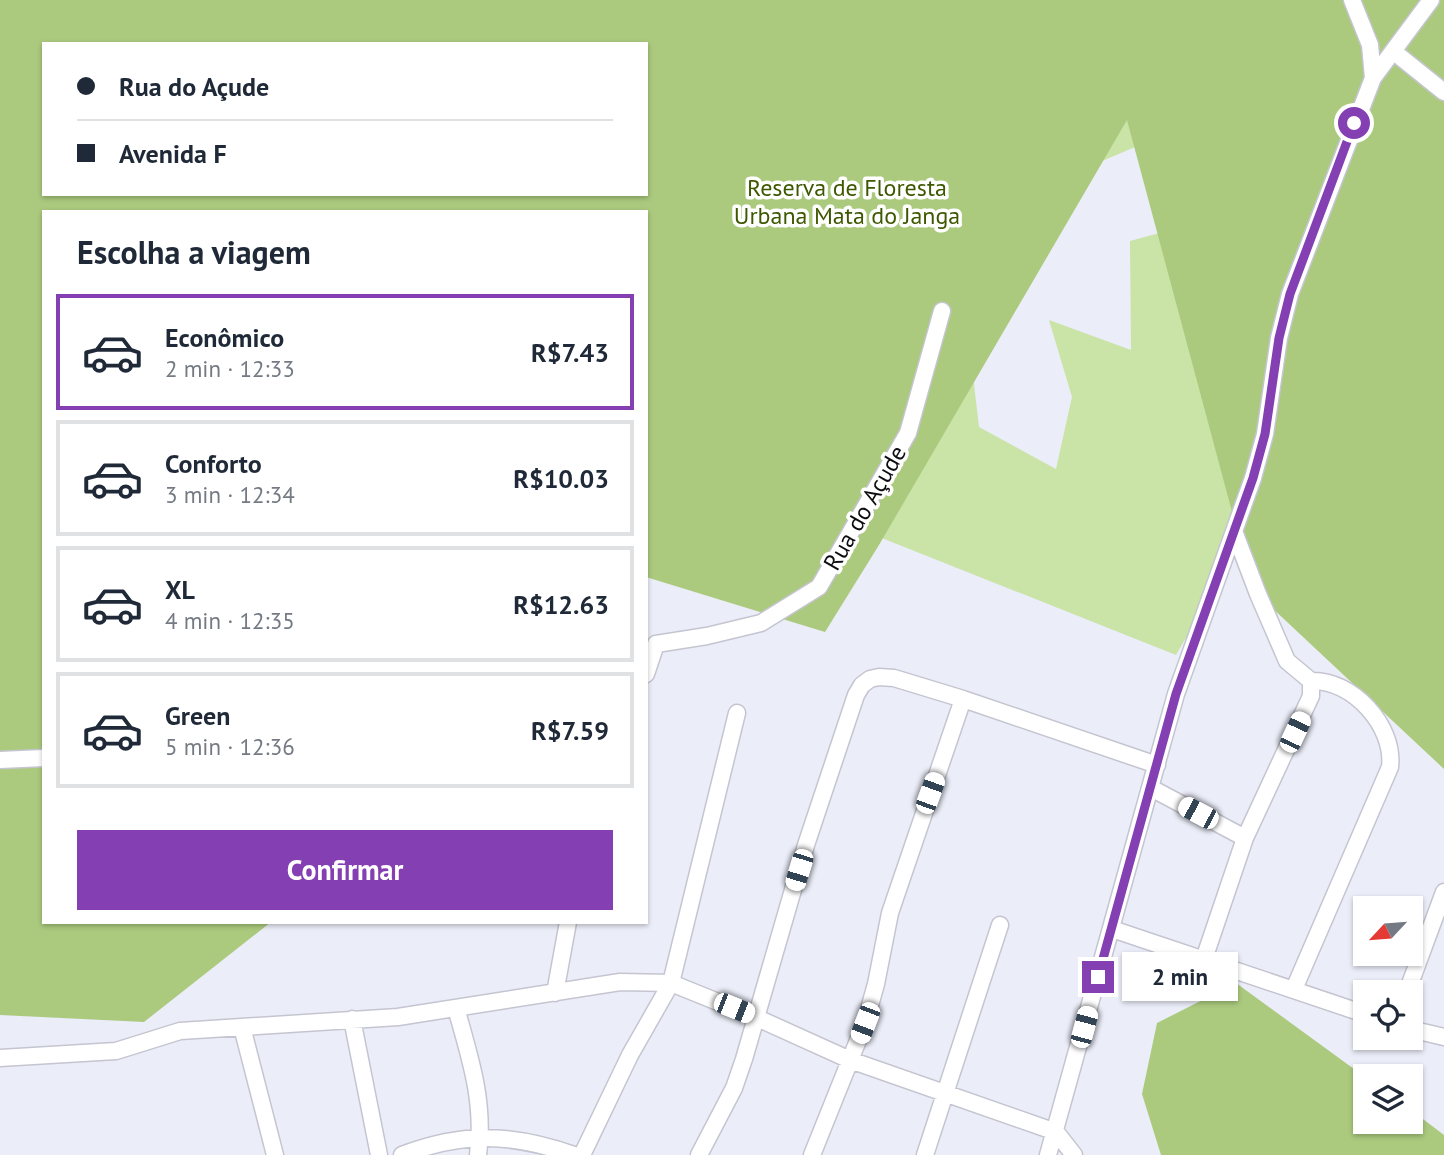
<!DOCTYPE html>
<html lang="pt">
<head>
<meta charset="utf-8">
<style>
	:root { --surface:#fff; --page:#f2f2f3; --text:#1f2937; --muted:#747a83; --line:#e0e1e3; --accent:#843fb3 }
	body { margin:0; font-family:"PT Sans",sans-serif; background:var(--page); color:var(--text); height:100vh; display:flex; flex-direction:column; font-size:26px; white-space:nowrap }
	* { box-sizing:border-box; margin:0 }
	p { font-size:23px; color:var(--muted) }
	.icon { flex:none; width:38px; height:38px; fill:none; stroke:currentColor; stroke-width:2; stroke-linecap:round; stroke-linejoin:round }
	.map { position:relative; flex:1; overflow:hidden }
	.details { position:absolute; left:42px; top:210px; width:606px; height:714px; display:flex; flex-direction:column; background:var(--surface); border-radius:0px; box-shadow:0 2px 5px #0004 }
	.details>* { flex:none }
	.hud { position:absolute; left:42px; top:42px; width:606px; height:154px; border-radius:0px; box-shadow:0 2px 5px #0004; display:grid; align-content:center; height:154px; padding:0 35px; background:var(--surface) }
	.needle { width:46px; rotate:244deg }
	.fabs { position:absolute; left:1353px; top:896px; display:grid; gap:14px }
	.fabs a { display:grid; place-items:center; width:70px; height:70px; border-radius:0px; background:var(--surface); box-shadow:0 2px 5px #0004; font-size:35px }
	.end { position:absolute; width:32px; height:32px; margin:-16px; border:9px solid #843fb3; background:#fff; box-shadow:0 0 0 4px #fff }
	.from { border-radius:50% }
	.bubble { position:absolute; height:49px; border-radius:0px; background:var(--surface); box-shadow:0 2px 5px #0004; font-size:23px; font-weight:800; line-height:49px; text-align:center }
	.car { position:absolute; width:21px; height:42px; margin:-21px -10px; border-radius:9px; box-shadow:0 0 5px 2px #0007; background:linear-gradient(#fff 24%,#345 0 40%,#fff 0 76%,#345 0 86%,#fff 0) }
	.hud b { display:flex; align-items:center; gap:24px; height:66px; font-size:26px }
	.hud b+b { border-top:2px solid var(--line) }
	.hud i { width:18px; height:18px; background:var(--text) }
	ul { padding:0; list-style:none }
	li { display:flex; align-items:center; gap:21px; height:116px; margin:0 14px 10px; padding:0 21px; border:4px solid var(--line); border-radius:0px }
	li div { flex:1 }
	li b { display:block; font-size:26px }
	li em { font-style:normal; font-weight:800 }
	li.selected { border-color:var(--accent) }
	li>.icon { width:63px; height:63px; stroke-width:1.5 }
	h2 { padding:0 35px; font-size:32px; line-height:84px }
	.action { display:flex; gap:14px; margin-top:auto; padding:14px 35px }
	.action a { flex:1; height:80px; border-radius:0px; background:var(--accent); color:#fff; font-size:28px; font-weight:800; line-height:80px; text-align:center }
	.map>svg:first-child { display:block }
	.green { fill:#cae3a6 }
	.forest { fill:#abca7e; fill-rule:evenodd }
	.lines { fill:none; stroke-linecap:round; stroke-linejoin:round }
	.minor-casing { stroke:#c4c5d0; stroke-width:19 }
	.minor { stroke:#fff; stroke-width:16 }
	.route { stroke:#843fb3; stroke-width:9 }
	.labels { text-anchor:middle; stroke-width:7; stroke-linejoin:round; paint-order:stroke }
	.park-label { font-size:24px; fill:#3e5800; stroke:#fff }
	.street-label { font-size:24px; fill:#0d0d11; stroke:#fff }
</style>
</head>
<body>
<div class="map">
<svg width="1444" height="1155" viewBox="0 0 1444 1155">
	<rect width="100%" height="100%" fill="#ebedf8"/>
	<path class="green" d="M1444,0L1203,118L1053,182L961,273L979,427L1056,469L1072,397L1049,320L1131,350L1130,241L1185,226L1270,492L1176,655L731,478L646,44H256Z"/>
	<path class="forest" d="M0,0H1444V769L1253,590L1127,120L879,545L825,632L646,577V212H44V922H271L144,1022L0,1015ZM44,44H646V194H44Z
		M1236,983L1365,1077V1122H1410L1411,1110L1444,1135V1155H1161L1142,1094L1157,1023Z"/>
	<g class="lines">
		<defs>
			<path id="minor" d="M1393,51L1444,92
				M1373,78L1431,0
				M646,674L656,644L707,636L761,623L819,587L908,433L942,311
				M0,760L44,758
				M1151,788L1245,838
				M1112,929L1365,1014
				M1204,959L1245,838L1311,696V681L1287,661L1258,594L1234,531
				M1294,989L1390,767C1395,726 1352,679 1311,681
				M1407,992L1444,892
				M555,993L568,922
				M456,1008C470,1058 485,1102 478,1155
				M352,1019L379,1155
				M242,1027L275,1155
				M1410,1029L1444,1037
				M0,1058L116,1051L180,1031L398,1017L620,982L671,983L755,1017L850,1060L1056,1132
				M1056,1132L1074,1155
				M402,1155C463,1132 511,1133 574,1155
				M582,1155L630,1055L671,983L737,713
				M699,1155L734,1088L744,1059L806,845L856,695L862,685L870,679L879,677L894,678L963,699L1157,765
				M812,1155L865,1023L876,984L890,913L963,699
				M925,1155L1000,925
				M1048,1155L1176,694L1253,478L1265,434L1279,338L1290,294L1373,78L1370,45L1352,0"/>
		</defs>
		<use href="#minor" class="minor-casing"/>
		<use href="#minor" class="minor"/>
	</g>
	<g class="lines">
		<path class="route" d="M1098,977L1176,694L1253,478L1265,434L1279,338L1290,294L1354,123"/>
	</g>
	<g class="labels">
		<g class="park-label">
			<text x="847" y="196">Reserva de Floresta<tspan x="847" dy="28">Urbana Mata do Janga</tspan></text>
		</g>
		<g class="street-label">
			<text transform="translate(865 508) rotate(-60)" y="8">Rua do Açude</text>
		</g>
	</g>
</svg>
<div class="fabs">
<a><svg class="needle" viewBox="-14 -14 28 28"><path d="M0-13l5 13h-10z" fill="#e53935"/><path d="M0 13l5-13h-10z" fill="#747a83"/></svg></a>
<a><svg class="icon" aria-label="locate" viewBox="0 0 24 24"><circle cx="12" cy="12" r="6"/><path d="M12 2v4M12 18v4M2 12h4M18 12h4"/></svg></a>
<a><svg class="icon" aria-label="layers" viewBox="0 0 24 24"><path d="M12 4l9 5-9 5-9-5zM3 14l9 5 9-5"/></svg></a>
</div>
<i class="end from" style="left:1354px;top:123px"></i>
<i class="end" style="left:1098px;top:977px"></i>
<div class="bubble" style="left:1122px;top:952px;width:116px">2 min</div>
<i class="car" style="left:1295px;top:732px;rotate:25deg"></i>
<i class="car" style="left:930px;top:793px;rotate:20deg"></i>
<i class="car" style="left:1198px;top:813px;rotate:298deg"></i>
<i class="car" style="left:799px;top:870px;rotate:197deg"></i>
<i class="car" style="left:734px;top:1008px;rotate:112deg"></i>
<i class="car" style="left:865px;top:1023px;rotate:201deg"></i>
<i class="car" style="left:1084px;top:1027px;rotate:15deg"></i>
<div class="hud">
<b><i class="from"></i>Rua do Açude</b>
<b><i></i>Avenida F</b>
</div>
<section class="details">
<h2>Escolha a viagem</h2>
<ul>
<li class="selected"><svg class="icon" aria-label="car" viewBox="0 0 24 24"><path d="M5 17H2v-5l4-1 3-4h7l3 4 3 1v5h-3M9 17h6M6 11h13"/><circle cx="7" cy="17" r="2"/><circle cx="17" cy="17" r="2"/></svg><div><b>Econômico</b><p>2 min · 12:33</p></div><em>R$7.43</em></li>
<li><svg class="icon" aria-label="car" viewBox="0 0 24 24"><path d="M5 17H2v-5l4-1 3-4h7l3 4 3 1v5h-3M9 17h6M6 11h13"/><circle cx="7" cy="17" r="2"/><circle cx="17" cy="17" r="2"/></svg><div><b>Conforto</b><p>3 min · 12:34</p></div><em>R$10.03</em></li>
<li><svg class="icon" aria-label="car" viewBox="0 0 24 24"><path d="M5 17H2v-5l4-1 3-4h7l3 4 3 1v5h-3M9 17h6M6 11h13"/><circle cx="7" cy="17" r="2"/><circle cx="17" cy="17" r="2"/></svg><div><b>XL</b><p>4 min · 12:35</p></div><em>R$12.63</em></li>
<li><svg class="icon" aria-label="car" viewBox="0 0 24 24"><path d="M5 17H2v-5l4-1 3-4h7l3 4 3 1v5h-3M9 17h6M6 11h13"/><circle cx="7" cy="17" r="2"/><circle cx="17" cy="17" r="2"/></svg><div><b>Green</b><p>5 min · 12:36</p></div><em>R$7.59</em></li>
</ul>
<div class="action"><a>Confirmar</a></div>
</section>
</div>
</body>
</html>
